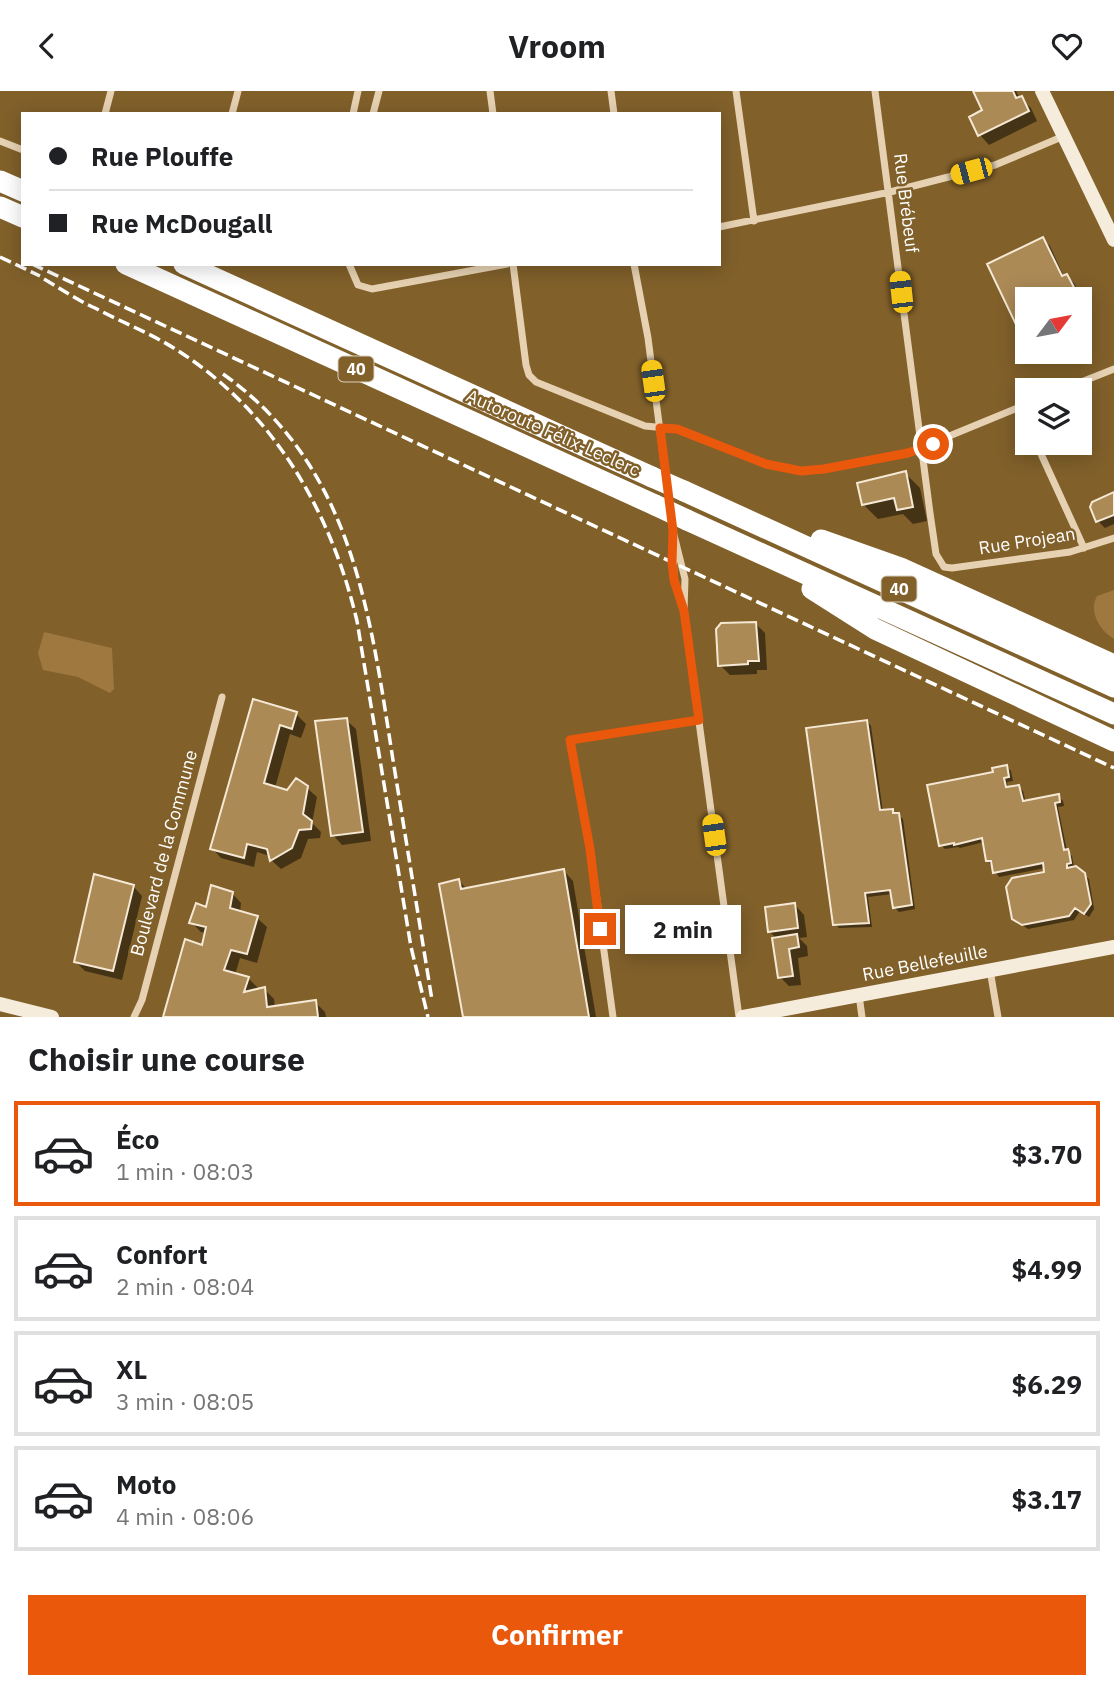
<!DOCTYPE html>
<html lang="fr">
<head>
<meta charset="utf-8">
<style>
	:root { --surface:#fff; --page:#f2f2f2; --text:#202124; --muted:#757577; --line:#e0e0e0; --accent:#ea580c }
	body { margin:0; font-family:"IBM Plex Sans",sans-serif; background:var(--page); color:var(--text); height:100vh; display:flex; flex-direction:column; font-size:26px; white-space:nowrap }
	* { box-sizing:border-box; margin:0 }
	p { font-size:23px; color:var(--muted) }
	.icon { flex:none; width:38px; height:38px; fill:none; stroke:currentColor; stroke-width:2; stroke-linecap:round; stroke-linejoin:round }
	.map { position:relative; height:926px; overflow:hidden }
	.drawer { display:flex; flex-direction:column; background:var(--surface); flex:1 }
	.drawer>* { flex:none }
	.guide { position:absolute; left:21px; top:21px; width:700px; height:154px; border-radius:0px; box-shadow:0 4px 18px #0003; display:grid; align-content:center; height:154px; padding:0 28px; background:var(--surface) }
	.needle { width:46px; rotate:58deg }
	.buttons { position:absolute; left:1015px; top:196px; display:grid; gap:14px }
	.buttons a { display:grid; place-items:center; width:77px; height:77px; border-radius:0px; background:var(--surface); box-shadow:0 4px 18px #0003; font-size:35px }
	.end { position:absolute; width:32px; height:32px; margin:-16px; border:9px solid #ea580c; background:#fff; box-shadow:0 0 0 4px #fff }
	.from { border-radius:50% }
	.bubble { position:absolute; height:49px; border-radius:0px; background:var(--surface); box-shadow:0 4px 18px #0003; font-size:23px; font-weight:700; line-height:49px; text-align:center }
	.car { position:absolute; width:21px; height:42px; margin:-21px -10px; border-radius:9px; box-shadow:0 0 5px 2px #0007; background:linear-gradient(#f5c518 24%,#345 0 40%,#f5c518 0 76%,#345 0 86%,#f5c518 0) }
	.guide b { display:flex; align-items:center; gap:24px; height:66px; font-size:26px }
	.guide b+b { border-top:2px solid var(--line) }
	.guide i { width:18px; height:18px; background:var(--text) }
	ul { padding:0; list-style:none }
	li { display:flex; align-items:center; gap:21px; height:105px; margin:0 14px 10px; padding:0 14px; border:4px solid var(--line); border-radius:0px }
	li div { flex:1 }
	li b { display:block; font-size:26px }
	li em { font-style:normal; font-weight:700 }
	li.selected { border-color:var(--accent) }
	li>.icon { width:63px; height:63px; stroke-width:1.5 }
	h2 { padding:0 28px; font-size:32px; line-height:84px }
	.button { display:flex; gap:14px; margin-top:auto; padding:14px 28px }
	.button a { flex:1; height:80px; border-radius:0px; background:var(--accent); color:#fff; font-size:28px; font-weight:700; line-height:80px; text-align:center }
	header { display:flex; justify-content:space-between; align-items:center; height:91px; padding:0 28px; background:var(--surface); font-size:32px; font-weight:700 }
	.map>svg:first-child { display:block }
	.green { fill:#9e783f }
	.shadow { fill:#0007 }
	.building { fill:#ab8a56; stroke:#f5e8d5; stroke-width:2 }
	.lines { fill:none; stroke-linecap:round; stroke-linejoin:round }
	.street { stroke:#e6d1b2; stroke-width:7 }
	.secondary { stroke:#f6ecdb; stroke-width:14 }
	.highway { stroke:#fff; stroke-width:21 }
	.rail { stroke:#fff; stroke-width:3.5; stroke-dasharray:12 5; stroke-linecap:butt }
	.highway-bridge { stroke:#fff; stroke-width:21 }
	.route { stroke:#ea580c; stroke-width:9 }
	.labels { text-anchor:middle; stroke-width:5; stroke-linejoin:round; paint-order:stroke }
	.shield { fill:#81602a; stroke:#d9cfbf; stroke-width:2 }
	.shield-label { font-size:16px; font-weight:bold; fill:#fff }
	.street-label { font-size:18px; fill:#fff; stroke:#81602a }
</style>
</head>
<body>
<header><svg class="icon" aria-label="back" viewBox="0 0 24 24"><path d="M15 5l-7 7 7 7"/></svg>Vroom<svg class="icon" aria-label="heart" viewBox="0 0 24 24"><path d="M12 20l-8-8c-3-5 5-10 8-4 3-6 11-1 8 4z"/></svg></header>
<div class="map">
<svg width="1114" height="926" viewBox="0 0 1114 926">
	<rect width="100%" height="100%" fill="#81602a"/>
	<path class="green" d="M1114,499V548C1100,540 1088,521 1097,505Z
		M44,541L112,557L114,598L110,602L78,586L43,579L38,562Z"/>
	<path class="shadow" d="M975,0H1016L1020,8L1031,17L1037,30L989,54L980,44L971,26L985,20Z
		M1042,148L1050,155L1064,186L1067,185L1074,192L1083,209L1027,208V248L1022,243L989,174Z
		M905,382L920,397L927,430L913,433L903,423L878,428L863,413Z
		M1114,403V433L1105,437L1098,430L1092,416Z
		M756,533L765,542L767,579H757V583L730,584L720,574Z
		M254,610L296,623L306,633L301,647L290,643L275,697L288,702L307,697L317,706L312,732L321,741L320,747L308,748L301,767L281,778L271,769L270,765L257,761L254,776L221,767L212,757Z
		M346,629L356,638L371,750L342,754L333,744Z
		M867,630L871,635L883,721L892,720L903,728L915,818L899,821L894,816L892,803L868,806L872,836L839,837L835,833Z
		M1007,676L1011,680L1013,690L1007,691L1008,698L1019,696L1023,700L1026,712L1058,705L1063,710L1064,715L1058,716L1067,760L1072,765L1074,776L1089,788L1094,818L1089,826L1080,820L1074,829L1028,838L1019,832L1046,782L1045,777L999,786L988,770L984,751L960,757L958,756L945,758L941,754L995,683Z
		M564,780L573,790L596,926H465L459,790L468,799Z
		M133,795L142,805L122,889L85,880L76,871Z
		M232,802L241,812L240,822L257,827L267,836L257,872L240,867L235,884L248,887L258,897L257,900L264,898L274,908L275,917L315,911L325,921L326,926H165L203,856L206,842L201,841L191,831Z
		M795,814L804,824L807,846L799,847L807,855L808,865L798,867L801,894L789,895L780,886L777,848L769,840Z"/>
	<path class="building" d="M973,0H1013L1016,7L1022,5L1029,20L978,45L969,26L982,19Z
		M1043,146L1062,185L1067,183L1077,202L1071,205L1073,208H1027V241L1021,244L987,173Z
		M906,380L913,416L897,419L894,407L862,414L857,392Z
		M1114,401V424L1096,431L1090,416L1092,411Z
		M756,531L759,570H748V573L718,575L716,538L721,532Z
		M253,608L297,621L292,638L280,634L264,692L287,699L296,687L308,695L303,723L312,730L311,738L299,739L292,757L270,770L267,758L247,753L244,767L210,758Z
		M347,627L363,741L331,745L315,630Z
		M867,629L880,719L893,718V722H899L912,814L893,817L890,799L865,802L869,832L833,834L806,637Z
		M1007,674L1009,686L1004,687L1006,696L1019,694L1023,710L1059,703L1060,711L1055,712L1064,759L1068,758L1069,761L1071,772L1067,773V777L1076,775L1085,782L1091,813L1084,823L1075,817L1069,825L1022,834L1012,828L1006,796L1012,787L1044,781L1043,772L993,782L991,770H986L982,747L954,754V752L939,755L927,694L993,681L992,677Z
		M564,778L589,926H463L439,793L459,788L461,798Z
		M94,783L134,794L113,880L74,871Z
		M211,794L233,801L230,817L258,825L247,863L231,859L224,879L249,886L244,901L265,896L267,916L316,909L318,926H163L185,848L202,854L206,836L189,832L196,812L206,816Z
		M795,812L798,837L768,841L765,816Z
		M797,843L799,856L789,858L793,885L778,887L772,847Z"/>
	<g class="lines">
		<path class="street" d="M490,0L493,23
			M611,0L614,23
			M736,0L754,130
			M875,0L930,422L936,463L944,476L952,477L1070,461L1114,447
			M105,23L111,0
			M232,23L238,0
			M353,23L358,0
			M373,23L379,0
			M0,50L23,59
			M719,136L890,101L995,74L1064,45
			M349,173L358,194L372,198L507,173
			M513,173L526,274L529,284L536,291L645,335L677,338L766,373L801,380L824,378L908,362L1027,313
			M634,173L648,247L670,418
			M1061,299L1114,278
			M1020,317L1027,333
			M1036,352L1084,457
			M673,440L685,488L684,520L739,926
			M673,448L674,489L681,511
			M990,879L998,926
			M859,904L862,926
			M134,926L142,909L222,606
			M613,926L590,758L570,649L699,629"/>
		<path class="secondary" d="M1042,0L1114,149
			M0,913L52,926
			M743,926L1114,856"/>
		<path class="highway" d="M0,90L23,100
			M0,116L23,126
			M126,173L655,414
			M184,173L652,386
			M684,400L1114,596
			M687,429L1114,623
			M821,449L903,478L1114,574
			M812,498L875,538L1114,650"/>
		<path class="rail" d="M0,166L40,185
			M32,173L1114,677
			M44,188C61,198 77,209 95,217C123,232 153,243 180,261C275,323 331,421 357,530L411,856L428,926
			M223,283C353,375 370,523 393,669C406,749 419,829 432,909"/>
		<path class="highway-bridge" d="M652,386L684,400
			M655,414L687,429"/>
	</g>
	<g class="lines">
		<path class="route" d="M600,838L590,758L570,649L699,629L684,520L674,489L672,471L673,440L660,337L677,338L766,373L801,380L824,378L908,362L933,353"/>
	</g>
	<g class="labels">
		<g class="shield">
			<rect x="338.5" y="265.5" width="35" height="25" rx="5"/>
			<rect x="881.5" y="485.5" width="35" height="25" rx="5"/>
		</g>
		<g class="shield-label">
			<text x="356" y="284">40</text>
			<text x="899" y="504">40</text>
		</g>
		<g class="street-label">
			<text transform="translate(906 112) rotate(83)" y="6">Rue Brébeuf</text>
			<text transform="translate(553 342) rotate(24)" y="6">Autoroute Félix-Leclerc</text>
			<text transform="translate(1027 450) rotate(-9)" y="6">Rue Projean</text>
			<text transform="translate(164 762) rotate(-75)" y="6">Boulevard de la Commune</text>
			<text transform="translate(925 872) rotate(-11)" y="6">Rue Bellefeuille</text>
		</g>
	</g>
</svg>
<div class="buttons">
<a><svg class="needle" viewBox="-14 -14 28 28"><path d="M0-13l5 13h-10z" fill="#e53935"/><path d="M0 13l5-13h-10z" fill="#757577"/></svg></a>
<a><svg class="icon" aria-label="layers" viewBox="0 0 24 24"><path d="M12 4l9 5-9 5-9-5zM3 14l9 5 9-5"/></svg></a>
</div>
<i class="end from" style="left:933px;top:353px"></i>
<i class="end" style="left:600px;top:838px"></i>
<div class="bubble" style="left:625px;top:814px;width:116px">2 min</div>
<i class="car" style="left:971px;top:80px;rotate:255deg"></i>
<i class="car" style="left:901px;top:201px;rotate:354deg"></i>
<i class="car" style="left:653px;top:290px;rotate:352deg"></i>
<i class="car" style="left:714px;top:744px;rotate:352deg"></i>
<div class="guide">
<b><i class="from"></i>Rue Plouffe</b>
<b><i></i>Rue McDougall</b>
</div>
</div>
<section class="drawer">
<h2>Choisir une course</h2>
<ul>
<li class="selected"><svg class="icon" aria-label="car" viewBox="0 0 24 24"><path d="M5 17H2v-5l4-1 3-4h7l3 4 3 1v5h-3M9 17h6M6 11h13"/><circle cx="7" cy="17" r="2"/><circle cx="17" cy="17" r="2"/></svg><div><b>Éco</b><p>1 min · 08:03</p></div><em>$3.70</em></li>
<li><svg class="icon" aria-label="car" viewBox="0 0 24 24"><path d="M5 17H2v-5l4-1 3-4h7l3 4 3 1v5h-3M9 17h6M6 11h13"/><circle cx="7" cy="17" r="2"/><circle cx="17" cy="17" r="2"/></svg><div><b>Confort</b><p>2 min · 08:04</p></div><em>$4.99</em></li>
<li><svg class="icon" aria-label="car" viewBox="0 0 24 24"><path d="M5 17H2v-5l4-1 3-4h7l3 4 3 1v5h-3M9 17h6M6 11h13"/><circle cx="7" cy="17" r="2"/><circle cx="17" cy="17" r="2"/></svg><div><b>XL</b><p>3 min · 08:05</p></div><em>$6.29</em></li>
<li><svg class="icon" aria-label="car" viewBox="0 0 24 24"><path d="M5 17H2v-5l4-1 3-4h7l3 4 3 1v5h-3M9 17h6M6 11h13"/><circle cx="7" cy="17" r="2"/><circle cx="17" cy="17" r="2"/></svg><div><b>Moto</b><p>4 min · 08:06</p></div><em>$3.17</em></li>
</ul>
<div class="button"><a>Confirmer</a></div>
</section>
</body>
</html>
